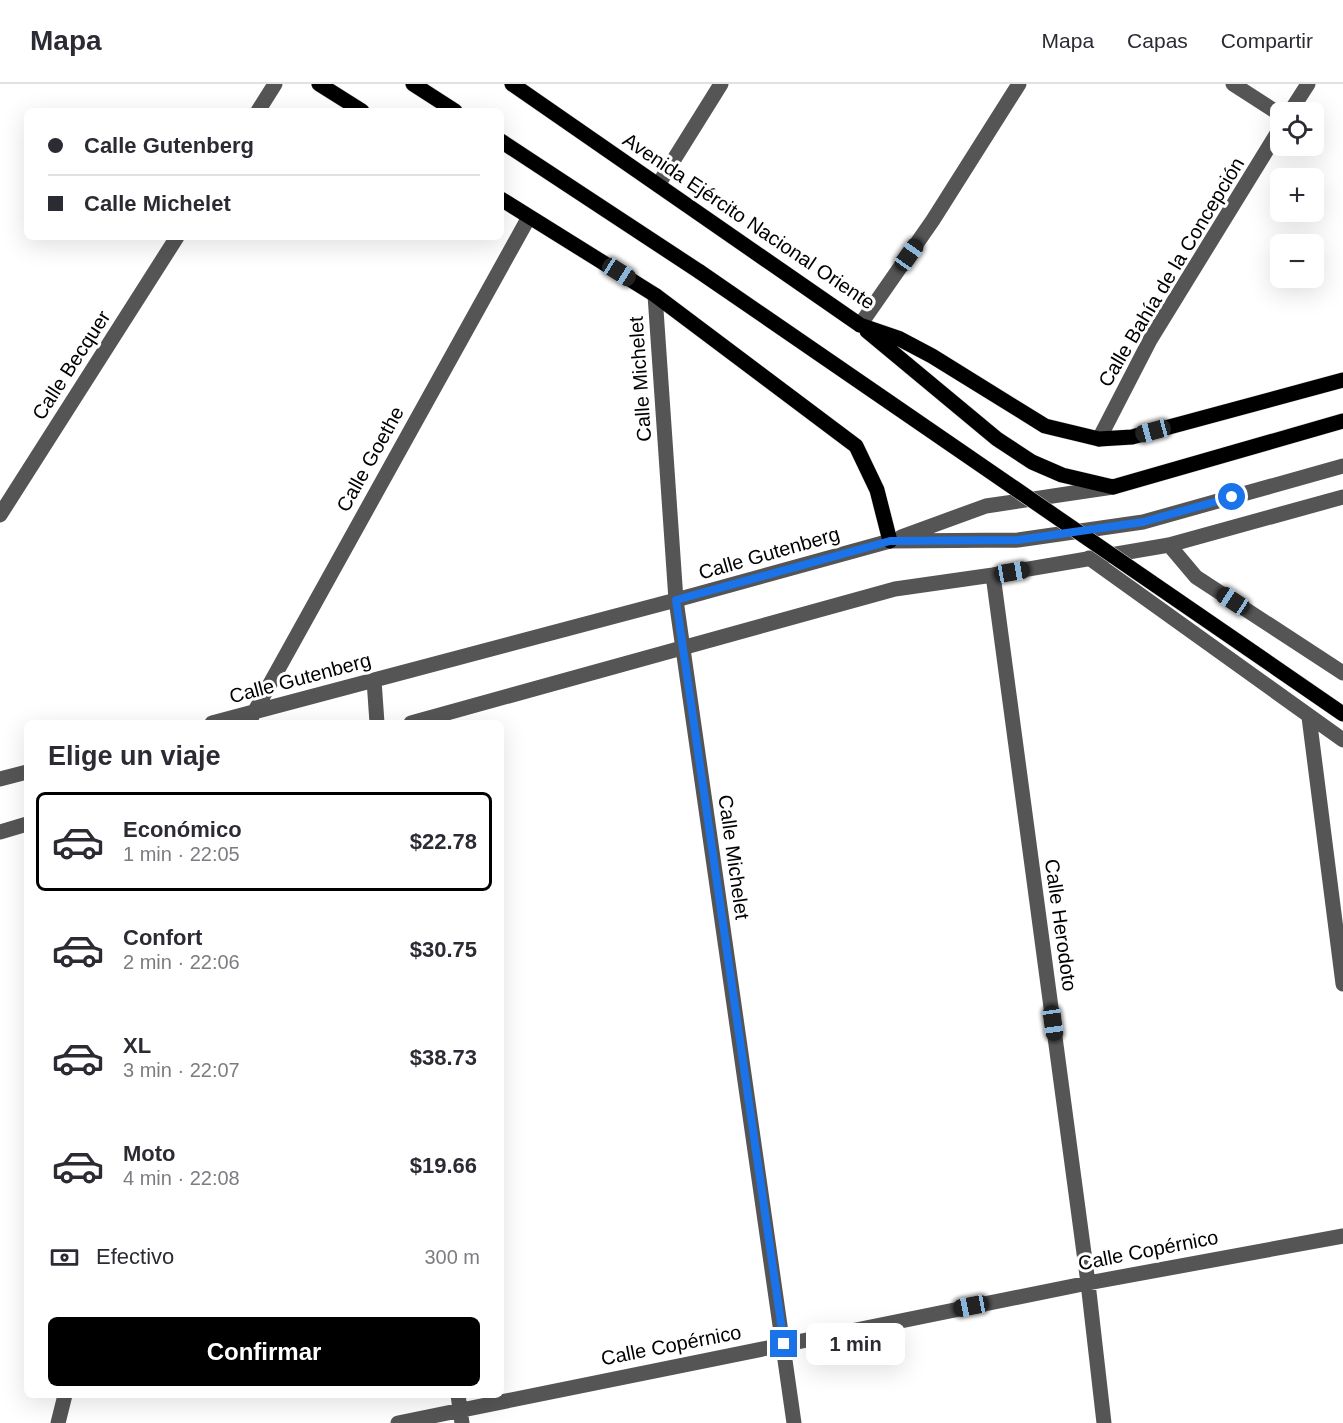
<!DOCTYPE html>
<html lang="es">
<head>
<meta charset="utf-8">
<style>
	:root { --surface:#fff; --page:#f7f7f7; --text:#2b2b33; --muted:#7c7c81; --line:#e1e1e2; --accent:#000 }
	body { margin:0; font-family:Helvetica,sans-serif; background:var(--page); color:var(--text); height:100vh; display:flex; flex-direction:column; font-size:22px; white-space:nowrap }
	* { box-sizing:border-box; margin:0 }
	p { font-size:20px; color:var(--muted) }
	.icon { flex:none; width:33px; height:33px; fill:none; stroke:currentColor; stroke-width:2; stroke-linecap:round; stroke-linejoin:round }
	.map { position:relative; flex:1; overflow:hidden }
	.details { position:absolute; left:24px; top:636px; width:480px; height:678px; display:flex; flex-direction:column; background:var(--surface); border-radius:9px; box-shadow:0 6px 24px #0002 }
	.details>* { flex:none }
	.banner { position:absolute; left:24px; top:24px; width:480px; height:132px; border-radius:9px; box-shadow:0 6px 24px #0002; display:grid; align-content:center; height:132px; padding:0 24px; background:var(--surface) }
	.tools { position:absolute; left:1270px; top:18px; display:grid; gap:12px }
	.tools a { display:grid; place-items:center; width:54px; height:54px; border-radius:9px; background:var(--surface); box-shadow:0 6px 24px #0002; font-size:30px }
	.end { position:absolute; width:27px; height:27px; margin:-14px; border:8px solid #1a73e8; background:#fff; box-shadow:0 0 0 3px #fff }
	.from { border-radius:50% }
	.bubble { position:absolute; height:42px; border-radius:9px; background:var(--surface); box-shadow:0 6px 24px #0002; font-size:20px; font-weight:700; line-height:42px; text-align:center }
	.car { position:absolute; width:18px; height:36px; margin:-18px -9px; border-radius:8px; box-shadow:0 0 4px 2px #0007; background:linear-gradient(#222 24%,#8ab4d8 0 40%,#222 0 76%,#8ab4d8 0 86%,#222 0) }
	.banner b { display:flex; align-items:center; gap:21px; height:57px; font-size:22px }
	.banner b+b { border-top:2px solid var(--line) }
	.banner i { width:15px; height:15px; background:var(--text) }
	ul { padding:0; list-style:none }
	li { display:flex; align-items:center; gap:18px; height:99px; margin:0 12px 9px; padding:0 12px; border:3px solid transparent; border-radius:9px }
	li div { flex:1 }
	li b { display:block; font-size:22px }
	li em { font-style:normal; font-weight:700 }
	li.active { border-color:var(--accent) }
	li>.icon { width:54px; height:54px; stroke-width:1.5 }
	h2 { padding:0 24px; font-size:27px; line-height:72px }
	.pay { display:flex; align-items:center; gap:15px; height:66px; padding:0 24px; font-size:22px }
	.pay p { margin-inline-start:auto }
	.button { display:flex; gap:12px; margin-top:auto; padding:12px 24px }
	.button a { flex:1; height:69px; border-radius:9px; background:var(--accent); color:#fff; font-size:24px; font-weight:700; line-height:69px; text-align:center }
	header { display:flex; align-items:center; gap:36px; box-sizing:border-box; height:84px; padding:0 30px; background:var(--surface); border-bottom:2px solid var(--line) }
	header strong { font-size:28px }
	nav { display:flex; gap:33px; margin-inline-start:auto; font-size:21px }
	.map>svg:first-child { display:block }
	.lines { fill:none; stroke-linecap:round; stroke-linejoin:round }
	.major-casing { stroke:#dbdbdb; stroke-width:16 }
	.minor { stroke:#555; stroke-width:15 }
	.major { stroke:#000; stroke-width:15 }
	.major-bridge-casing { stroke:#dbdbdb; stroke-width:16; stroke-linecap:butt }
	.major-bridge { stroke:#000; stroke-width:15 }
	.route { stroke:#1a73e8; stroke-width:8 }
	.labels { text-anchor:middle; stroke-width:6; stroke-linejoin:round; paint-order:stroke }
	.street-label { font-size:20px; fill:#000; stroke:#fff }
</style>
</head>
<body>
<header>
<strong>Mapa</strong>
<nav><a>Mapa</a><a>Capas</a><a>Compartir</a></nav>
</header>
<div class="map">
<svg width="1343" height="1339" viewBox="0 0 1343 1339">
	<rect width="100%" height="100%" fill="#fff"/>
	<g class="lines">
		<defs>
			<path id="major" d="M319,0L362,27
				M413,0L455,27
				M512,0L860,241L898,254L932,272L1045,342L1099,355L1132,353L1343,296
				M501,57L700,188
				M501,115L655,211L856,362L877,406L890,457
				M867,247L997,355L1032,378L1062,391L1113,403L1343,337"/>
		</defs>
		<use href="#major" class="major-casing"/>
		<path class="minor" d="M1233,0L1281,31
			M258,27L275,0
			M1290,28L1308,0
			M658,101L721,0
			M655,211L676,516L794,1339
			M860,241L933,136L1019,0
			M1099,355L1150,256L1281,43
			M0,431L177,153
			M901,453L986,422L1113,403
			M1169,461L1196,493L1343,589
			M1089,474L1343,656
			M993,491L1088,1199L1104,1339
			M374,596L377,639
			M1309,633L1343,900
			M251,634L529,133
			M212,639L676,516L890,457L1018,456L1143,438L1343,382
			M411,639L895,505L993,491L1169,461L1343,413
			M0,695L27,688
			M0,748L27,740
			M458,1311L462,1339
			M58,1339L65,1311
			M398,1339L1088,1199L1343,1152"/>
		<use href="#major" class="major"/>
		<defs>
			<path id="major-bridge" d="M700,188L1343,630"/>
		</defs>
		<use href="#major-bridge" class="major-bridge-casing"/>
		<use href="#major-bridge" class="major-bridge"/>
	</g>
	<g class="lines">
		<path class="route" d="M784,1260L676,516L890,457L1018,456L1143,438L1232,413"/>
	</g>
	<g class="labels">
		<g class="street-label">
			<text transform="translate(749 137) rotate(34)" y="7">Avenida Ejército Nacional Oriente</text>
			<text transform="translate(1171 188) rotate(-59)" y="7">Calle Bahía de la Concepción</text>
			<text transform="translate(71 281) rotate(-57)" y="7">Calle Becquer</text>
			<text transform="translate(640 295) rotate(-94)" y="7">Calle Michelet</text>
			<text transform="translate(370 375) rotate(-61)" y="7">Calle Goethe</text>
			<text transform="translate(769 469) rotate(-16)" y="7">Calle Gutenberg</text>
			<text transform="translate(300 594) rotate(-15)" y="7">Calle Gutenberg</text>
			<text transform="translate(734 773) rotate(82)" y="7">Calle Michelet</text>
			<text transform="translate(1061 841) rotate(82)" y="7">Calle Herodoto</text>
			<text transform="translate(1148 1166) rotate(-11)" y="7">Calle Copérnico</text>
			<text transform="translate(671 1261) rotate(-11)" y="7">Calle Copérnico</text>
		</g>
	</g>
</svg>
<div class="tools">
<a><svg class="icon" aria-label="locate" viewBox="0 0 24 24"><circle cx="12" cy="12" r="6"/><path d="M12 2v4M12 18v4M2 12h4M18 12h4"/></svg></a>
<a>+</a>
<a>−</a>
</div>
<i class="end from" style="left:1232px;top:413px"></i>
<i class="end" style="left:784px;top:1260px"></i>
<div class="bubble" style="left:806px;top:1239px;width:99px">1 min</div>
<i class="car" style="left:909px;top:171px;rotate:35deg"></i>
<i class="car" style="left:619px;top:188px;rotate:122deg"></i>
<i class="car" style="left:1153px;top:347px;rotate:255deg"></i>
<i class="car" style="left:1012px;top:488px;rotate:80deg"></i>
<i class="car" style="left:1233px;top:517px;rotate:303deg"></i>
<i class="car" style="left:1053px;top:939px;rotate:172deg"></i>
<i class="car" style="left:971px;top:1222px;rotate:259deg"></i>
<div class="banner">
<b><i class="from"></i>Calle Gutenberg</b>
<b><i></i>Calle Michelet</b>
</div>
<section class="details">
<h2>Elige un viaje</h2>
<ul>
<li class="active"><svg class="icon" aria-label="car" viewBox="0 0 24 24"><path d="M5 17H2v-5l4-1 3-4h7l3 4 3 1v5h-3M9 17h6M6 11h13"/><circle cx="7" cy="17" r="2"/><circle cx="17" cy="17" r="2"/></svg><div><b>Económico</b><p>1 min · 22:05</p></div><em>$22.78</em></li>
<li><svg class="icon" aria-label="car" viewBox="0 0 24 24"><path d="M5 17H2v-5l4-1 3-4h7l3 4 3 1v5h-3M9 17h6M6 11h13"/><circle cx="7" cy="17" r="2"/><circle cx="17" cy="17" r="2"/></svg><div><b>Confort</b><p>2 min · 22:06</p></div><em>$30.75</em></li>
<li><svg class="icon" aria-label="car" viewBox="0 0 24 24"><path d="M5 17H2v-5l4-1 3-4h7l3 4 3 1v5h-3M9 17h6M6 11h13"/><circle cx="7" cy="17" r="2"/><circle cx="17" cy="17" r="2"/></svg><div><b>XL</b><p>3 min · 22:07</p></div><em>$38.73</em></li>
<li><svg class="icon" aria-label="car" viewBox="0 0 24 24"><path d="M5 17H2v-5l4-1 3-4h7l3 4 3 1v5h-3M9 17h6M6 11h13"/><circle cx="7" cy="17" r="2"/><circle cx="17" cy="17" r="2"/></svg><div><b>Moto</b><p>4 min · 22:08</p></div><em>$19.66</em></li>
</ul>
<div class="pay"><svg class="icon" aria-label="cash" viewBox="0 0 24 24"><path d="M3 7h18v10H3z"/><circle cx="12" cy="12" r="2"/></svg>Efectivo<p>300 m</p></div>
<div class="button"><a>Confirmar</a></div>
</section>
</div>
</body>
</html>
